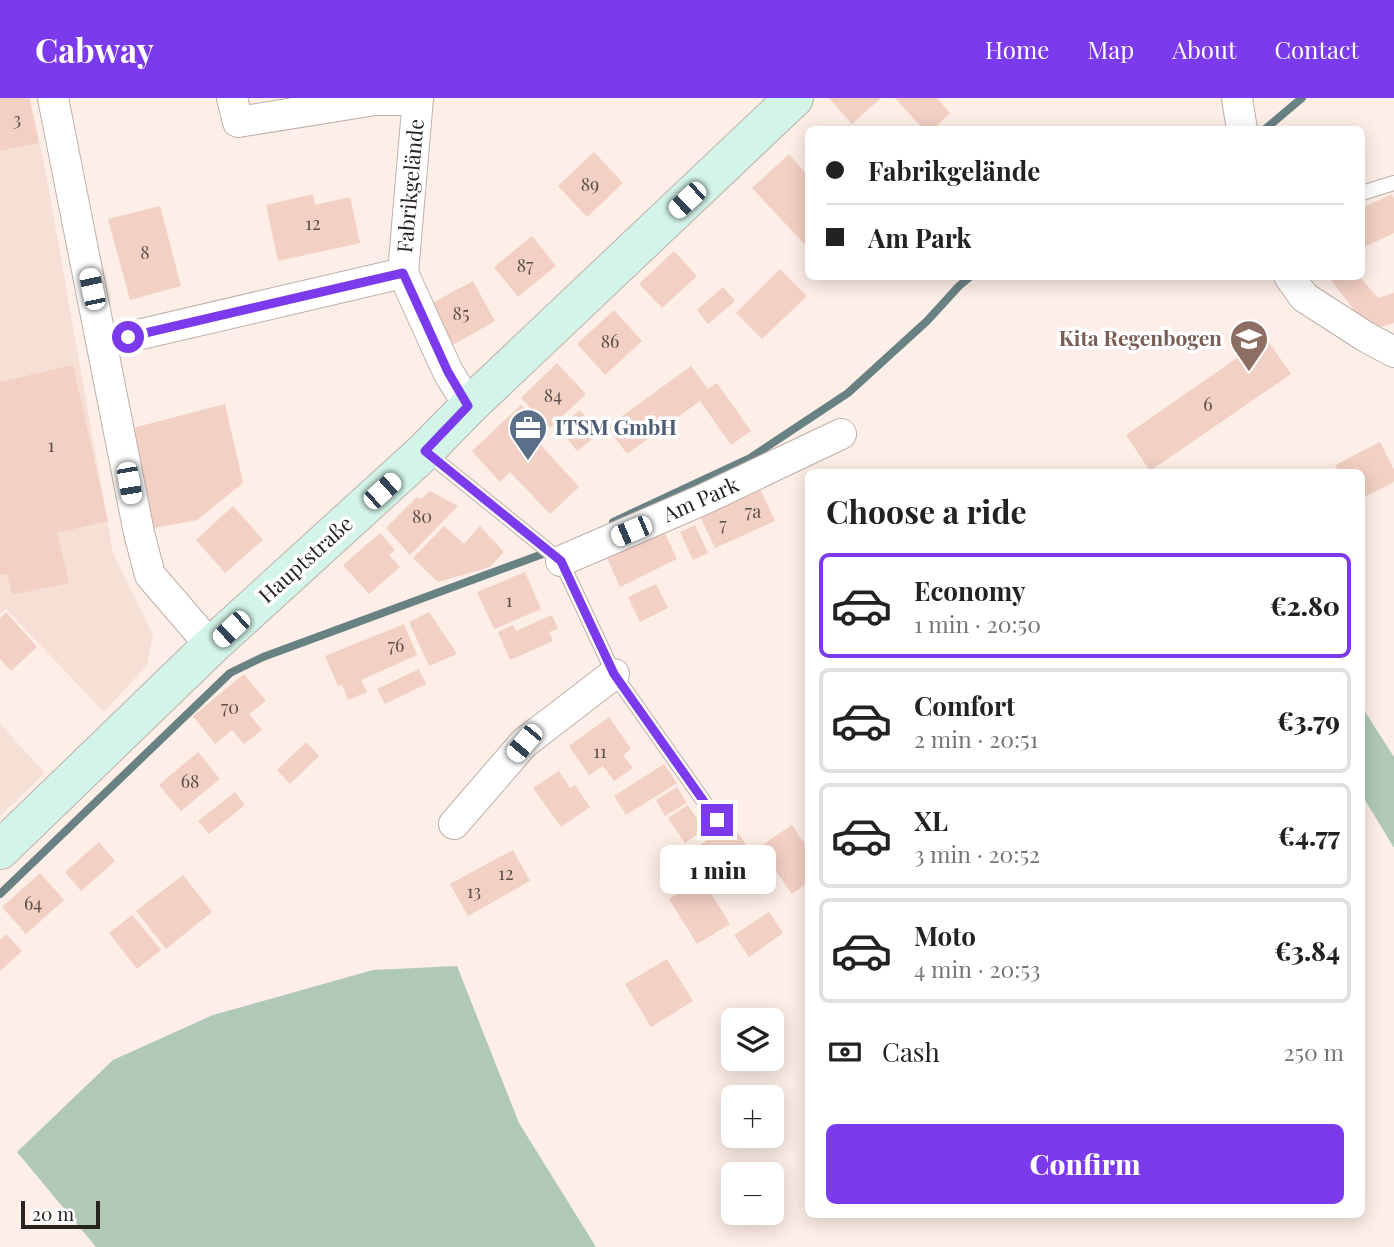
<!DOCTYPE html>
<html lang="en">
<head>
<meta charset="utf-8">
<style>
	:root { --surface:#fff; --page:#f2f2f2; --text:#222; --muted:#767676; --line:#e0e0e0; --accent:#7c3aed }
	body { margin:0; font-family:"Playfair Display",serif; background:var(--page); color:var(--text); height:100vh; display:flex; flex-direction:column; font-size:26px; white-space:nowrap }
	* { box-sizing:border-box; margin:0 }
	p { font-size:23px; color:var(--muted) }
	.icon { flex:none; width:38px; height:38px; fill:none; stroke:currentColor; stroke-width:2; stroke-linecap:round; stroke-linejoin:round }
	.map { position:relative; flex:1; overflow:hidden }
	.sheet { position:absolute; left:805px; top:371px; width:560px; height:749px; display:flex; flex-direction:column; background:var(--surface); border-radius:10px; box-shadow:0 4px 18px #0003 }
	.sheet>* { flex:none }
	.guide { position:absolute; left:805px; top:28px; width:560px; height:154px; border-radius:10px; box-shadow:0 4px 18px #0003; display:grid; align-content:center; height:154px; padding:0 21px; background:var(--surface) }
	.tools { position:absolute; left:721px; top:910px; display:grid; gap:14px }
	.tools a { display:grid; place-items:center; width:63px; height:63px; border-radius:10px; background:var(--surface); box-shadow:0 4px 18px #0003; font-size:35px }
	.scale { position:absolute; left:21px; bottom:18px; width:79px; box-sizing:border-box; padding-left:7px; border:4px solid #282320; border-top:0; font-size:19px; line-height:24px; white-space:nowrap; color:#282320; -webkit-text-stroke:5px #fff; paint-order:stroke }
	.end { position:absolute; width:32px; height:32px; margin:-16px; border:9px solid #7c3aed; background:#fff; box-shadow:0 0 0 4px #fff }
	.from { border-radius:50% }
	.bubble { position:absolute; height:49px; border-radius:10px; background:var(--surface); box-shadow:0 4px 18px #0003; font-size:23px; font-weight:800; line-height:49px; text-align:center }
	.car { position:absolute; width:21px; height:42px; margin:-21px -10px; border-radius:9px; box-shadow:0 0 5px 2px #0007; background:linear-gradient(#fff 24%,#345 0 40%,#fff 0 76%,#345 0 86%,#fff 0) }
	.guide b { display:flex; align-items:center; gap:24px; height:66px; font-size:26px }
	.guide b+b { border-top:2px solid var(--line) }
	.guide i { width:18px; height:18px; background:var(--text) }
	ul { padding:0; list-style:none }
	li { display:flex; align-items:center; gap:21px; height:105px; margin:0 14px 10px; padding:0 7px; border:4px solid var(--line); border-radius:10px }
	li div { flex:1 }
	li b { display:block; font-size:26px }
	li em { font-style:normal; font-weight:800 }
	li.selected { border-color:var(--accent) }
	li>.icon { width:63px; height:63px; stroke-width:1.5 }
	h2 { padding:0 21px; font-size:32px; line-height:84px }
	.pay { display:flex; align-items:center; gap:18px; height:77px; padding:0 21px; font-size:26px }
	.pay p { margin-inline-start:auto }
	.cta { display:flex; gap:14px; margin-top:auto; padding:14px 21px }
	.cta a { flex:1; height:80px; border-radius:10px; background:var(--accent); color:#fff; font-size:28px; font-weight:800; line-height:80px; text-align:center }
	header { display:flex; align-items:center; gap:42px; box-sizing:border-box; height:98px; padding:0 35px; background:var(--accent); color:#fff }
	header strong { font-size:33px }
	nav { display:flex; gap:38px; margin-inline-start:auto; font-size:24px }
	.map>svg:first-child { display:block }
	.built { fill:#f6e0d5 }
	.green { fill:#b0c9b4 }
	.lines { fill:none; stroke-linecap:round; stroke-linejoin:round }
	.stream { stroke:#688182; stroke-width:8 }
	.building { fill:#f2d0c4 }
	.lane-casing { stroke:#beb0a9; stroke-width:16 }
	.street-casing { stroke:#beb0a9; stroke-width:32 }
	.secondary-casing { stroke:#beb0a9; stroke-width:40 }
	.lane { stroke:#fff; stroke-width:14 }
	.street { stroke:#fff; stroke-width:30 }
	.secondary { stroke:#d3f4e9; stroke-width:38 }
	.route { stroke:#7c3aed; stroke-width:9 }
	.labels { text-anchor:middle; stroke-width:7; stroke-linejoin:round; paint-order:stroke }
	.number-label { font-size:18px; fill:#5a4e49 }
	.street-label { font-size:21px; fill:#282320; stroke:#fff }
	.education-label { font-size:21px; font-weight:bold; fill:#785e54; stroke:#fff; text-anchor:end }
	.service-label { font-size:21px; font-weight:bold; fill:#4e5e75; stroke:#fff; text-anchor:start }
</style>
</head>
<body>
<header>
<strong>Cabway</strong>
<nav><a>Home</a><a>Map</a><a>About</a><a>Contact</a></nav>
</header>
<div class="map">
<svg width="1394" height="1149" viewBox="0 0 1394 1149">
	<rect width="100%" height="100%" fill="#fdeee7"/>
	<path class="built" d="M0,0H30L45,70L113,455L153,537L147,567L104,614L6,511L0,516Z
		M0,626L45,675L0,718Z"/>
	<path class="green" d="M1362,609L1394,659V750L1362,697Z
		M457,868L519,1025L596,1149H96L17,1054L113,962L213,917L373,872Z"/>
	<g class="lines">
		<path class="stream" d="M1264,32L1302,0
			M613,424L750,360L848,295L927,223L959,188L971,178
			M0,796L230,575L263,559L551,453"/>
	</g>
	<path class="building" d="M0,0H29L39,45L0,53Z
		M829,0H881L852,26Z
		M895,0H937L950,15L932,32H924Z
		M594,54L623,85L587,119L558,88Z
		M789,56L808,78L807,149L752,90Z
		M313,96L315,107L350,99L360,145L278,163L266,107Z
		M1392,96L1394,101V135L1362,150V110Z
		M160,108L181,188L130,202L108,121Z
		M532,138L556,168L518,199L494,169Z
		M674,153L697,178L662,210L639,186Z
		M780,171L807,198L762,241L736,215Z
		M1328,178H1359L1378,200L1394,195V225L1374,231L1357,216Z
		M473,183L495,223L449,249L427,208Z
		M723,189L735,203L708,226L697,212Z
		M614,212L642,243L605,277L577,246Z
		M1266,240L1291,276L1150,373L1126,337Z
		M557,265L586,296L550,330L521,300Z
		M73,267L108,423L57,435L69,485L12,497L7,476L0,477V284Z
		M691,268L708,291L717,285L751,333L731,347L700,303L627,356L607,329Z
		M225,306L243,385L197,422L149,431L129,331Z
		M521,307L547,335L538,344L579,389L550,416L510,374L500,384L472,353Z
		M580,312L599,336L577,353L558,329Z
		M1380,344L1394,372V384L1362,400V374H1339L1335,367Z
		M760,391L775,423L715,450L700,418Z
		M430,393L458,408L410,457L386,430L417,399L421,401Z
		M233,408L263,442L225,475L196,442Z
		M695,427L708,455L693,462L680,434Z
		M444,428L464,446L480,428L504,454L490,469L438,484L413,460Z
		M664,433L677,461L620,489L607,460Z
		M380,435L395,452L389,457L400,469L369,496L343,467Z
		M525,474L541,511L494,531L477,494Z
		M656,486L668,510L640,524L628,499Z
		M6,514L37,549L11,573L0,561V520Z
		M429,514L457,556L429,568L409,524Z
		M552,517L558,531L549,534L553,543L510,562L498,534L513,527L516,533Z
		M404,526L417,557L361,582L367,594L348,602L342,586L338,588L325,558Z
		M419,571L426,586L385,606L377,591Z
		M244,576L266,603L249,616L262,632L244,646L232,632L215,646L193,618Z
		M609,619L631,651L623,657L633,670L614,683L603,668L589,677L569,648Z
		M306,644L319,658L290,686L277,672Z
		M198,654L220,681L181,713L159,687Z
		M664,666L677,685L626,717L614,698Z
		M559,673L570,690L575,687L590,709L561,729L533,690Z
		M677,689L687,705L665,718L656,702Z
		M235,694L245,707L209,736L198,723Z
		M688,707L704,732L685,745L668,720Z
		M732,726L747,748L698,780L683,758Z
		M792,727L808,751V784L792,796L759,749Z
		M99,744L115,763L81,793L65,774Z
		M513,752L530,783L468,818L450,786Z
		M40,775L64,802L26,836L2,809Z
		M183,777L212,814L166,851L136,813Z
		M702,781L730,826L697,846L669,801Z
		M769,814L783,835L749,859L734,837Z
		M132,817L161,852L137,871L109,835Z
		M6,836L22,853L0,873V842Z
		M667,861L693,903L651,929L625,886Z"/>
	<g class="lines">
		<defs>
			<path id="lane" d="M1362,95L1394,85
				M426,354L561,463L614,576L717,722"/>
			<path id="street" d="M53,0L139,435L150,477L211,548
				M232,0L238,24L375,2H418
				M418,0L403,175L448,274L469,308
				M1237,0L1242,32
				M1289,178L1304,199L1366,239L1394,254
				M103,245L403,175
				M561,463L702,402L841,336
				M454,726L524,645L614,576"/>
			<path id="secondary" d="M0,752L211,548L425,353L469,308L794,0"/>
		</defs>
		<use href="#lane" class="lane-casing"/>
		<use href="#street" class="street-casing"/>
		<use href="#secondary" class="secondary-casing"/>
		<use href="#lane" class="lane"/>
		<use href="#street" class="street"/>
		<use href="#secondary" class="secondary"/>
	</g>
	<g class="lines">
		<path class="route" d="M128,239L403,175L448,274L468,308L425,353L561,463L614,576L717,722"/>
	</g>
	<defs>
		<symbol id="school-pin" viewBox="-11 -11 22 30"><path d="M0 17L-7.5 6A9.5 9.5 0 1 1 7.5 6Z" fill="#8d6e63" stroke="#fff"/><path d="M0-5L7-2L0 1L-7-2ZM-4 1L0 2.5L4 1V4Q0 6-4 4Z" fill="#fff"/></symbol>
		<symbol id="office-pin" viewBox="-11 -11 22 30"><path d="M0 17L-7.5 6A9.5 9.5 0 1 1 7.5 6Z" fill="#5c6f8a" stroke="#fff"/><path d="M-6-3h4V-5.5h4V-3h4V5H-6ZM-1-4.5V-3h2v-1.5ZM-6 0V1H6V0Z" fill="#fff"/></symbol>
	</defs>
	<g fill-rule="evenodd">
		<use href="#school-pin" x="1227" y="219" width="44" height="60"/>
		<use href="#office-pin" x="506" y="308" width="44" height="60"/>
	</g>
	<g class="labels">
		<g class="number-label">
			<text x="17" y="28">3</text>
			<text x="590" y="93">89</text>
			<text x="313" y="132">12</text>
			<text x="145" y="161">8</text>
			<text x="525" y="174">87</text>
			<text x="461" y="222">85</text>
			<text x="610" y="250">86</text>
			<text x="553" y="304">84</text>
			<text x="1208" y="313">6</text>
			<text x="51" y="354">1</text>
			<text x="753" y="420">7a</text>
			<text x="422" y="425">80</text>
			<text x="723" y="433">7</text>
			<text x="509" y="509">1</text>
			<text x="396" y="554">76</text>
			<text x="230" y="616">70</text>
			<text x="600" y="660">11</text>
			<text x="190" y="690">68</text>
			<text x="506" y="782">12</text>
			<text x="474" y="800">13</text>
			<text x="33" y="812">64</text>
		</g>
		<g class="street-label">
			<text transform="translate(411 88) rotate(-85)" y="7">Fabrikgelände</text>
			<text transform="translate(701 402) rotate(-24)" y="7">Am Park</text>
			<text transform="translate(306 462) rotate(-42)" y="7">Hauptstraße</text>
		</g>
		<g class="education-label">
			<text x="1222" y="248">Kita Regenbogen</text>
		</g>
		<g class="service-label">
			<text x="555" y="337">ITSM GmbH</text>
		</g>
	</g>
</svg>
<div class="tools">
<a><svg class="icon" aria-label="layers" viewBox="0 0 24 24"><path d="M12 4l9 5-9 5-9-5zM3 14l9 5 9-5"/></svg></a>
<a>+</a>
<a>−</a>
</div>
<div class="scale">20 m</div>
<i class="end from" style="left:128px;top:239px"></i>
<i class="end" style="left:717px;top:722px"></i>
<div class="bubble" style="left:660px;top:747px;width:116px">1 min</div>
<i class="car" style="left:687px;top:102px;rotate:227deg"></i>
<i class="car" style="left:92px;top:191px;rotate:348deg"></i>
<i class="car" style="left:129px;top:385px;rotate:170deg"></i>
<i class="car" style="left:382px;top:393px;rotate:48deg"></i>
<i class="car" style="left:631px;top:433px;rotate:247deg"></i>
<i class="car" style="left:231px;top:531px;rotate:227deg"></i>
<i class="car" style="left:524px;top:645px;rotate:220deg"></i>
<div class="guide">
<b><i class="from"></i>Fabrikgelände</b>
<b><i></i>Am Park</b>
</div>
<section class="sheet">
<h2>Choose a ride</h2>
<ul>
<li class="selected"><svg class="icon" aria-label="car" viewBox="0 0 24 24"><path d="M5 17H2v-5l4-1 3-4h7l3 4 3 1v5h-3M9 17h6M6 11h13"/><circle cx="7" cy="17" r="2"/><circle cx="17" cy="17" r="2"/></svg><div><b>Economy</b><p>1 min · 20:50</p></div><em>€2.80</em></li>
<li><svg class="icon" aria-label="car" viewBox="0 0 24 24"><path d="M5 17H2v-5l4-1 3-4h7l3 4 3 1v5h-3M9 17h6M6 11h13"/><circle cx="7" cy="17" r="2"/><circle cx="17" cy="17" r="2"/></svg><div><b>Comfort</b><p>2 min · 20:51</p></div><em>€3.79</em></li>
<li><svg class="icon" aria-label="car" viewBox="0 0 24 24"><path d="M5 17H2v-5l4-1 3-4h7l3 4 3 1v5h-3M9 17h6M6 11h13"/><circle cx="7" cy="17" r="2"/><circle cx="17" cy="17" r="2"/></svg><div><b>XL</b><p>3 min · 20:52</p></div><em>€4.77</em></li>
<li><svg class="icon" aria-label="car" viewBox="0 0 24 24"><path d="M5 17H2v-5l4-1 3-4h7l3 4 3 1v5h-3M9 17h6M6 11h13"/><circle cx="7" cy="17" r="2"/><circle cx="17" cy="17" r="2"/></svg><div><b>Moto</b><p>4 min · 20:53</p></div><em>€3.84</em></li>
</ul>
<div class="pay"><svg class="icon" aria-label="cash" viewBox="0 0 24 24"><path d="M3 7h18v10H3z"/><circle cx="12" cy="12" r="2"/></svg>Cash<p>250 m</p></div>
<div class="cta"><a>Confirm</a></div>
</section>
</div>
</body>
</html>
